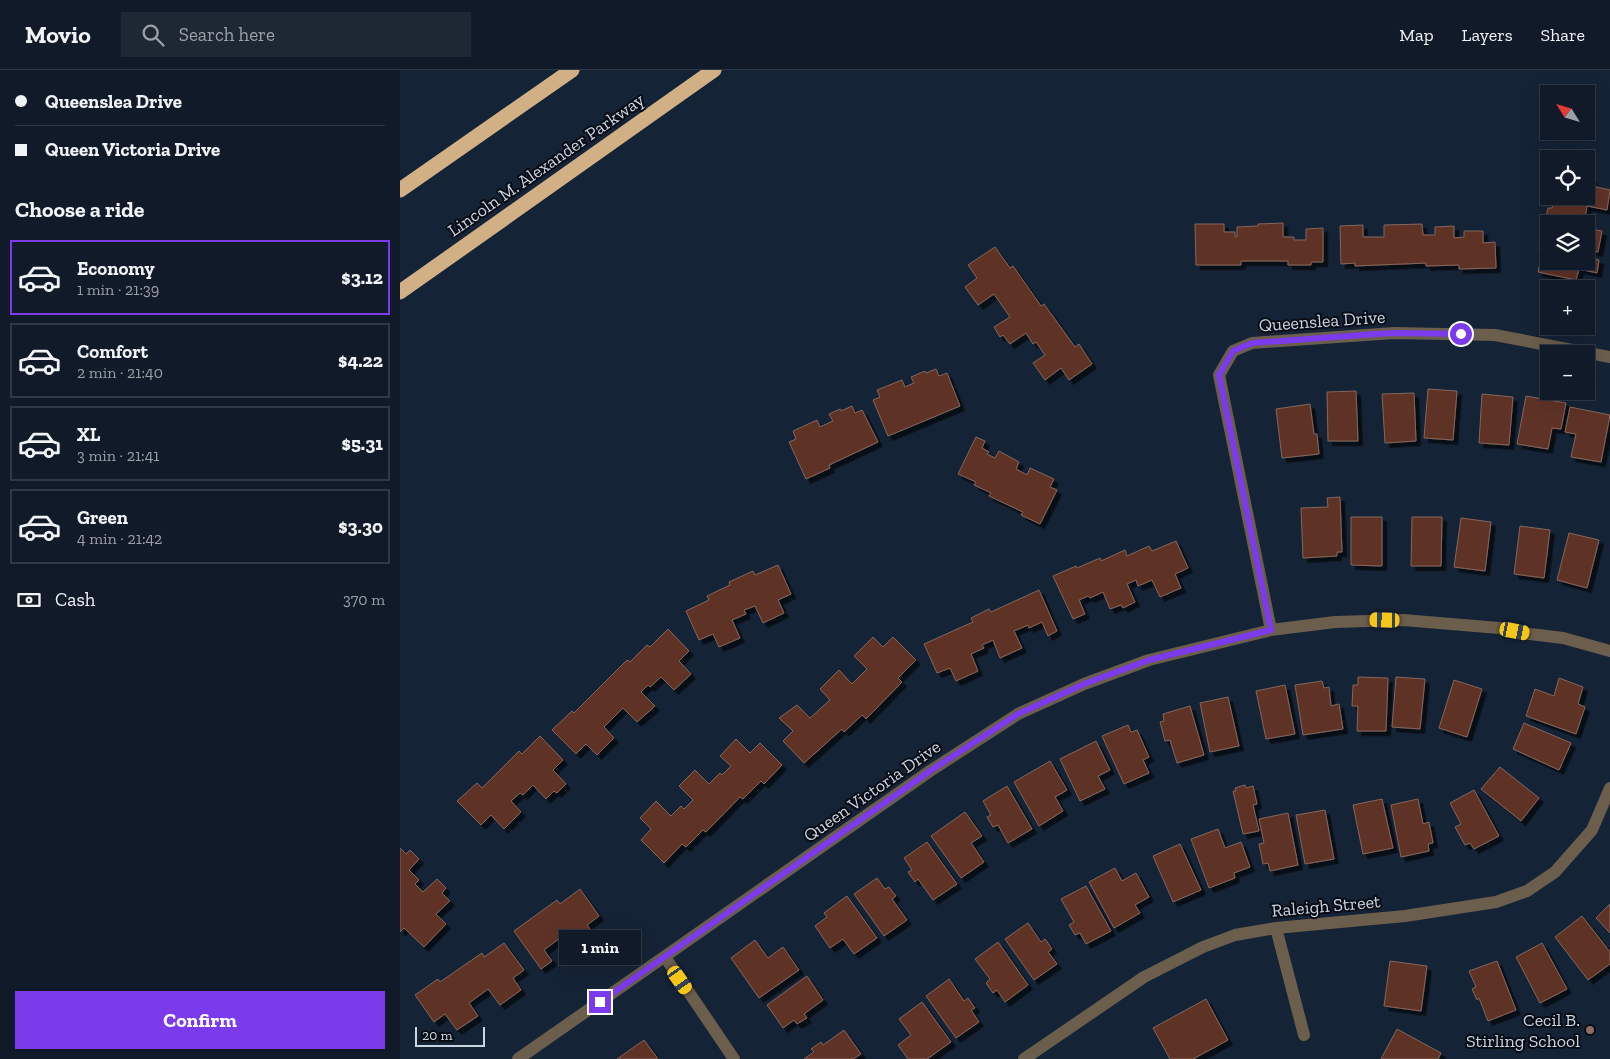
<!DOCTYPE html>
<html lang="en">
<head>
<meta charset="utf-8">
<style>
	:root { --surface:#101a28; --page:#1e2734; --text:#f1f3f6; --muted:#9ca1a8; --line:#303845; --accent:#7c3aed }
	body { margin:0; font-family:"Zilla Slab",serif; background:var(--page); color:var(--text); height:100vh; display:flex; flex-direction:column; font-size:19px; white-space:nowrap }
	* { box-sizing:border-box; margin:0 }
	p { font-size:16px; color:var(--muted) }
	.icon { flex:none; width:28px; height:28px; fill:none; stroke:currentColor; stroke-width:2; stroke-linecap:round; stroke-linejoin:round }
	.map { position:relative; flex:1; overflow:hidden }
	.details { display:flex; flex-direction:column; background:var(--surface); width:400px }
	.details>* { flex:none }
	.top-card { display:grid; align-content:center; height:110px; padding:0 15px; background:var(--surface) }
	.needle { width:32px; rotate:307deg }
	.tools { position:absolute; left:1140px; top:15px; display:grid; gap:10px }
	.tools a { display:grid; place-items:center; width:55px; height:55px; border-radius:0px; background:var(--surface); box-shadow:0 5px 20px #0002,0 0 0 1px var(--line); font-size:25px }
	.scale { position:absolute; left:15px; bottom:12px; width:70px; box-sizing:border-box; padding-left:5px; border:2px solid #cbd4e1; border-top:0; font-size:14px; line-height:18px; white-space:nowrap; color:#cbd4e1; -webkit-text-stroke:4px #070c15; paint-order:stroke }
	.end { position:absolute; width:22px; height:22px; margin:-11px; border:6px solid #7c3aed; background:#fff; box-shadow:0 0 0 2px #fff }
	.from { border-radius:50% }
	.bubble { position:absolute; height:35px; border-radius:0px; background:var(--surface); box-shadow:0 5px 20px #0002,0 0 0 1px var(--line); font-size:16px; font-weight:700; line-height:35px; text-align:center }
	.car { position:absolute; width:15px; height:30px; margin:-15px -8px; border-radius:6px; box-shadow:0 0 4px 1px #0007; background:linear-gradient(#f5c518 24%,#345 0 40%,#f5c518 0 76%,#345 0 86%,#f5c518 0) }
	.top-card b { display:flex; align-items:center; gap:18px; height:48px; font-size:19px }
	.top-card b+b { border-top:1px solid var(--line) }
	.top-card i { width:12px; height:12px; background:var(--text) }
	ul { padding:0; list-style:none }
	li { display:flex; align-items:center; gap:15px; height:75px; margin:0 10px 8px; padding:0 5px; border:2px solid var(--line); border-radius:0px }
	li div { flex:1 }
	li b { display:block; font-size:19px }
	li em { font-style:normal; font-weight:700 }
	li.on { border-color:var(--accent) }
	li>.icon { width:45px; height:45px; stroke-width:1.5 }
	h2 { padding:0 15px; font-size:22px; line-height:60px }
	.pay { display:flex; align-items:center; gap:12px; height:55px; padding:0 15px; font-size:19px }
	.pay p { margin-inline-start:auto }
	.button { display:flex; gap:10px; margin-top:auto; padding:10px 15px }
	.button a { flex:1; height:58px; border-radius:0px; background:var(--accent); color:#fff; font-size:20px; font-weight:700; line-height:58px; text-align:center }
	header { display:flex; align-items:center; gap:30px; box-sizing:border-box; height:70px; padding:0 25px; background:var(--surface); border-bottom:1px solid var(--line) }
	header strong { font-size:24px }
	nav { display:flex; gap:28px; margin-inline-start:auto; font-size:18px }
	.search { width:350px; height:45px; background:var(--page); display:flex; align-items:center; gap:12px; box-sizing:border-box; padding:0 18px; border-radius:0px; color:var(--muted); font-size:19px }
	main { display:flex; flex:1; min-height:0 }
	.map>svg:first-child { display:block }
	.building { fill:#5f3326; stroke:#84665d; filter:url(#shadow) }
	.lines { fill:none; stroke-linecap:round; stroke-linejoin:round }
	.minor { stroke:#6b5e4d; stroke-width:12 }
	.highway { stroke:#d1b086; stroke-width:15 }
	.route { stroke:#7c3aed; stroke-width:6 }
	.education-dot { fill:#8d6e63; stroke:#070c15; stroke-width:2 }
	.labels { text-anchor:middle; stroke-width:4; stroke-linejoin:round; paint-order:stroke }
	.street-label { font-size:18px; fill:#cbd4e1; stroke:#070c15 }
	.poi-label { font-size:18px; fill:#cbd4e1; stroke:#070c15; text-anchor:end }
</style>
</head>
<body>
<header>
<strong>Movio</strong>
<div class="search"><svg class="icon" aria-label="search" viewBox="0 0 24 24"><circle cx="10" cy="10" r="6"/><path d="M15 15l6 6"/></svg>Search here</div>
<nav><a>Map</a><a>Layers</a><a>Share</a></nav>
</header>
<main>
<section class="details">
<div class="top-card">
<b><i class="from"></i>Queenslea Drive</b>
<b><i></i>Queen Victoria Drive</b>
</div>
<h2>Choose a ride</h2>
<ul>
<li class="on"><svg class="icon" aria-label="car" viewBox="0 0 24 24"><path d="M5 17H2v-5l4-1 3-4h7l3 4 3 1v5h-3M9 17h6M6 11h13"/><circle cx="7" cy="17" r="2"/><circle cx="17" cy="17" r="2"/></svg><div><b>Economy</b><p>1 min · 21:39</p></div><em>$3.12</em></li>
<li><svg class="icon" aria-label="car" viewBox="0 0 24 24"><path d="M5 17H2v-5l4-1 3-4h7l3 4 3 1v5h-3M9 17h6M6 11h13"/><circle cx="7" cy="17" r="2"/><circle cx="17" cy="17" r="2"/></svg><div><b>Comfort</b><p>2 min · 21:40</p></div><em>$4.22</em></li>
<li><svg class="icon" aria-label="car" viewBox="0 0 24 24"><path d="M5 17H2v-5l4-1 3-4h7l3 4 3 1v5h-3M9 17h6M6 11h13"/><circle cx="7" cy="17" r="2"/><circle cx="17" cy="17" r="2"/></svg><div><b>XL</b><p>3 min · 21:41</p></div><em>$5.31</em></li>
<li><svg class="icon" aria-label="car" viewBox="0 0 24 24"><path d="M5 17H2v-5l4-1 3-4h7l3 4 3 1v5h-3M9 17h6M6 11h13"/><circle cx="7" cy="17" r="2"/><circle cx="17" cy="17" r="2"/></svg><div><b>Green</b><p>4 min · 21:42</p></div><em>$3.30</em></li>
</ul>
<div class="pay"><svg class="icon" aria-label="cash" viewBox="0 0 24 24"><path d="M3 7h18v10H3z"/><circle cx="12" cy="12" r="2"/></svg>Cash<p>370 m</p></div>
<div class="button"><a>Confirm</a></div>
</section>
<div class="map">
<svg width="1210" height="989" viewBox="0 0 1210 989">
	<defs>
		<filter id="shadow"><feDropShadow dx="4.5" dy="4.5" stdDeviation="0" flood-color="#0009"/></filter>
	</defs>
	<rect width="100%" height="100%" fill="#152336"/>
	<path class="building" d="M1186,107L1193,109L1191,116L1210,120L1207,140L1187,136L1184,154H1149V191H1186V187L1199,190L1197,203L1179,199L1176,210L1138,202L1143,179H1139L1148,138H1152L1155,126H1186Z
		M883,153V167H894V170H906V159L923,158V192H911V195H888V191H841V195H796L795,154H824V162H835V166L837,167V157L858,156V154Z
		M1022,154L1023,165H1035V157L1054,156V168L1064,167V161H1083V173L1095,172L1096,198L1059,199V195L1026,196V193L955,196V193L941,194L940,156L963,155V167H984V155Z
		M1186,158L1202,161L1198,182L1186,180Z
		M595,177L610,198L613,196L641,236L644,234L675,277L679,274L692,294L669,310L661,298L645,310L633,293L645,285L636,272L633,274L626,263L610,274L603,265L600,267L594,257L610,247L594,224L578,235L565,217L577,208L568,195Z
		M536,299L539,306L547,303L560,336L488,366L473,330L480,327L477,320L502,310L505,317L514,313L511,307L525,301L526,303Z
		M1028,319L1057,321L1053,370L1024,368Z
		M956,321L958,371H928L927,322Z
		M1014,323L1016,371L985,373L982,324Z
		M1082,324L1113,327L1109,375L1079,373Z
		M1126,326L1166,333L1161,359L1152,358L1148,379L1117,374Z
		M910,334L914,364H917L919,384L882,388L876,339Z
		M452,336L455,343L462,340L478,372L429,395L430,398L406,409L389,372L396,369L393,361L417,350L420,357L433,351L429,344L440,339L441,341Z
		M1170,337L1210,345L1201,392L1171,387L1176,364L1165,362Z
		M576,367L585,371L582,378L589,382L587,384L595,388L599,381L619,392L616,399L627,405L630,398L654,409L650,417L657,420L640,454L621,445L623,442L589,426L591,423L574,415L576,412L558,404Z
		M940,427L942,482H937V486L903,488L901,438L928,437L927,428Z
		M951,447H982V496L951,495Z
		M1012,447H1042L1041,496H1011Z
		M1061,448L1091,452L1085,501L1054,497Z
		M1120,456L1150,460L1144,508L1114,504Z
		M1169,463L1199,470L1187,518L1157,510Z
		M776,471L788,498L775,504L781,518L760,527L752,510L738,516L736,510L727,514L735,532L723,538L721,535L710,539L703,522L690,528L688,526L679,530L685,544L673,549L653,506L676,496L677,498L700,488L701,491L725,480L727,486L749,476L752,481Z
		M378,495L391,524L378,530L384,543L363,553L355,536L344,540L346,544L332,550L340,568L319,577L313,564L299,570L286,541L309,530L307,526L330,515L329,512L353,501L355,505Z
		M639,520L657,561L648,566L642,552L629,558L628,555L614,561L622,578L600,588L593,570L582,575L584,578L571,584L578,601L556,611L550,598L537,603L524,574L573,552L571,548L589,539L591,542Z
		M268,559L289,581L279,591L291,604L274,620L261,607L250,617L248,615L241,622L255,636L237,652L223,638L204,657L214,668L197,685L186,674L176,684L152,660L172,641L174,643L227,590L230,592L247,575L250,577Z
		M473,567L483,577L493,567L516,590L498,608L502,612L466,649L462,645L444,662L442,659L404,693L383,671L393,661L379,648L397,635L410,648L430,630L420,619L439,600L452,614L467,599L454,586Z
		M958,607L988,608L986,661H957L958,636H952L953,615H958Z
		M996,607L1025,609L1020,659L992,657Z
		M1159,608L1183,617L1178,634L1185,637L1176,664L1126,646L1135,619L1154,626Z
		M1054,610L1082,619L1067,667L1039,658Z
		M922,611L924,618L929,617L931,636L939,634L943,659L903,665L895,615Z
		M885,615L895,664L866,669L856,621Z
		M828,627L839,676L810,682L800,633Z
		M790,636L804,685L777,693L770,670L765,671L760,652L764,651L763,644Z
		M1124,653L1171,673L1159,700L1113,679Z
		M728,655L731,662L737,660L749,687L743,690L749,703L724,714L702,666Z
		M140,666L163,690L153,700L166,714L157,723L154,721L146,729L133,715L123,725L120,723L111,731L121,742L104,759L91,745L81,755L57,731L77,713L82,718L119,681L122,684Z
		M336,669L350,683L360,673L382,695L364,714L361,711L343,729L340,727L306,762L303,760L286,777L282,774L264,793L241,770L251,759L240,748L256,731L271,746L281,736L284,739L293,730L279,716L295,700L309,714L320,703L322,705L331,696L320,686Z
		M696,671L710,700L698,706L705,719L680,731L660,689Z
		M650,691L667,720L655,727L663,741L639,756L614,712Z
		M1100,697L1139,728L1121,751L1081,719Z
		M845,715L846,718L853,716L857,734L853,735L859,761L843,764L833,721H836L835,718Z
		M607,716L632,759L608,773L598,755L593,757L587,747L591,745L583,731Z
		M1074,720L1099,766L1074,779L1070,773L1065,775L1055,757L1061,754L1050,733Z
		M982,729L993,778L963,784L953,735Z
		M1018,729L1023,754L1029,752L1033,773L1028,774L1029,781L1001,787L991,735Z
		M925,740L934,789L905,794L896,745Z
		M565,742L582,766L571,773L584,792L561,808L531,766Z
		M888,743L898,795L870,801L868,793L863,794L859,774L864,773L859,749Z
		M818,759L825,778L841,772L850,797L834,803L835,808L809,818L791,769Z
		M527,772L557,814L533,830L518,809L515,812L508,802L512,800L504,788Z
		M780,774L801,820L773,832L753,786Z
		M0,778L6,784L10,780L19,789L9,800L19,810L15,814L23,822L37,809L46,818L42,823L50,831L36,844L46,854L24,877L4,858L0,862Z
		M715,798L722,811L736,803L749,827L735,835L740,843L714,858L689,812Z
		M477,808L485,819L489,817L496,826L492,829L507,850L484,866L454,824Z
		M686,816L711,861L686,874L680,863L675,865L669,855L674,852L661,829Z
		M180,819L199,846L187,855L195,866L175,880L164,865L144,880L152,891L141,899L114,861L157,830L160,834Z
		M447,826L477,868L454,884L443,869L430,878L415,856L427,847L424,843Z
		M1210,834V863L1196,848Z
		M1182,846L1210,882V894L1188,910L1155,867Z
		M628,853L641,872L645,869L652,879L648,882L657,894L634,910L605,869Z
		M355,870L368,888L383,877L399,900L359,928L331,888Z
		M598,872L628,915L605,932L597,920L593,923L586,913L590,909L575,889Z
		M104,873L124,900L113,908L121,920L100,935L88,919L69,933L78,946L57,960L45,944L34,952L15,925L38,909L40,912L82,883L84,887Z
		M1142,873L1167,919L1140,933L1116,887Z
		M990,891L1027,896L1021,941L984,936Z
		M1097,891L1116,940L1088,951L1079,928L1077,930L1072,919L1076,917L1069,901Z
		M407,906L423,930L404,944L407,948L397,954L394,950L383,958L367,935Z
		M549,909L564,931L568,928L575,938L571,940L579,952L556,968L526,926Z
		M806,929L828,970L793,989H770L753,958Z
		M522,932L551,972L527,989H508L498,975L511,965L499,949Z
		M997,959L1041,983L1038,989H981Z
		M444,960L461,984L453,989H404L414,982L411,979L421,972L423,975Z
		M244,970L258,989H217Z"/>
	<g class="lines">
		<path class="minor" d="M871,560L819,305L833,281L852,273L994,263L1095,265L1210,287
			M876,858L904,965
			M265,887L334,989
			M118,989L530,701L618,644L684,614L749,590L871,560L935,552L1003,550L1099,558L1130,564L1163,568L1210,581
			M624,989L744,907L803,877L835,865L876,858L1005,846L1096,832L1127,821L1155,802L1192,760L1210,718"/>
		<path class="highway" d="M0,120L172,0
			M0,222L314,0"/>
	</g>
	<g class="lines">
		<path class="route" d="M200,932L530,701L618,644L684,614L749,590L871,560L819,305L833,281L852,273L976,264L994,263L1061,264"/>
	</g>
	<circle class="education-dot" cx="1190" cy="960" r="5"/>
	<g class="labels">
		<g class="street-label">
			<text transform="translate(146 95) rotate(-35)" y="6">Lincoln M. Alexander Parkway</text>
			<text transform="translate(922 251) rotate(-4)" y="6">Queenslea Drive</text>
			<text transform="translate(472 721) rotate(-35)" y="6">Queen Victoria Drive</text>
			<text transform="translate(926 836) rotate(-5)" y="6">Raleigh Street</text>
		</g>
		<g class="poi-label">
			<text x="1180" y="956">Cecil B.<tspan x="1180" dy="21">Stirling School</tspan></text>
		</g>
	</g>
</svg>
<div class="tools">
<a><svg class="needle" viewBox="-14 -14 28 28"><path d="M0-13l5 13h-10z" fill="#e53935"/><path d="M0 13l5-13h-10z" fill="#9ca1a8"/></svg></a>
<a><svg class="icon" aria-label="locate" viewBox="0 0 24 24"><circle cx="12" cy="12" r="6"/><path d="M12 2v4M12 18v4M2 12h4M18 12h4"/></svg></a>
<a><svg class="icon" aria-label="layers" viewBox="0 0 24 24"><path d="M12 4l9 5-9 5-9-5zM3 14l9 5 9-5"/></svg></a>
<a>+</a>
<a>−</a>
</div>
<div class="scale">20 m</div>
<i class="end from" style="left:1061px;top:264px"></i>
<i class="end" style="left:200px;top:932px"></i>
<div class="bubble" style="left:159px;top:860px;width:82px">1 min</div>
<i class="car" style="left:985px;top:550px;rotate:271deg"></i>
<i class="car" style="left:1115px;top:561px;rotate:101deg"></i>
<i class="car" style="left:280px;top:910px;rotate:145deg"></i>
</div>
</main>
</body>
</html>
